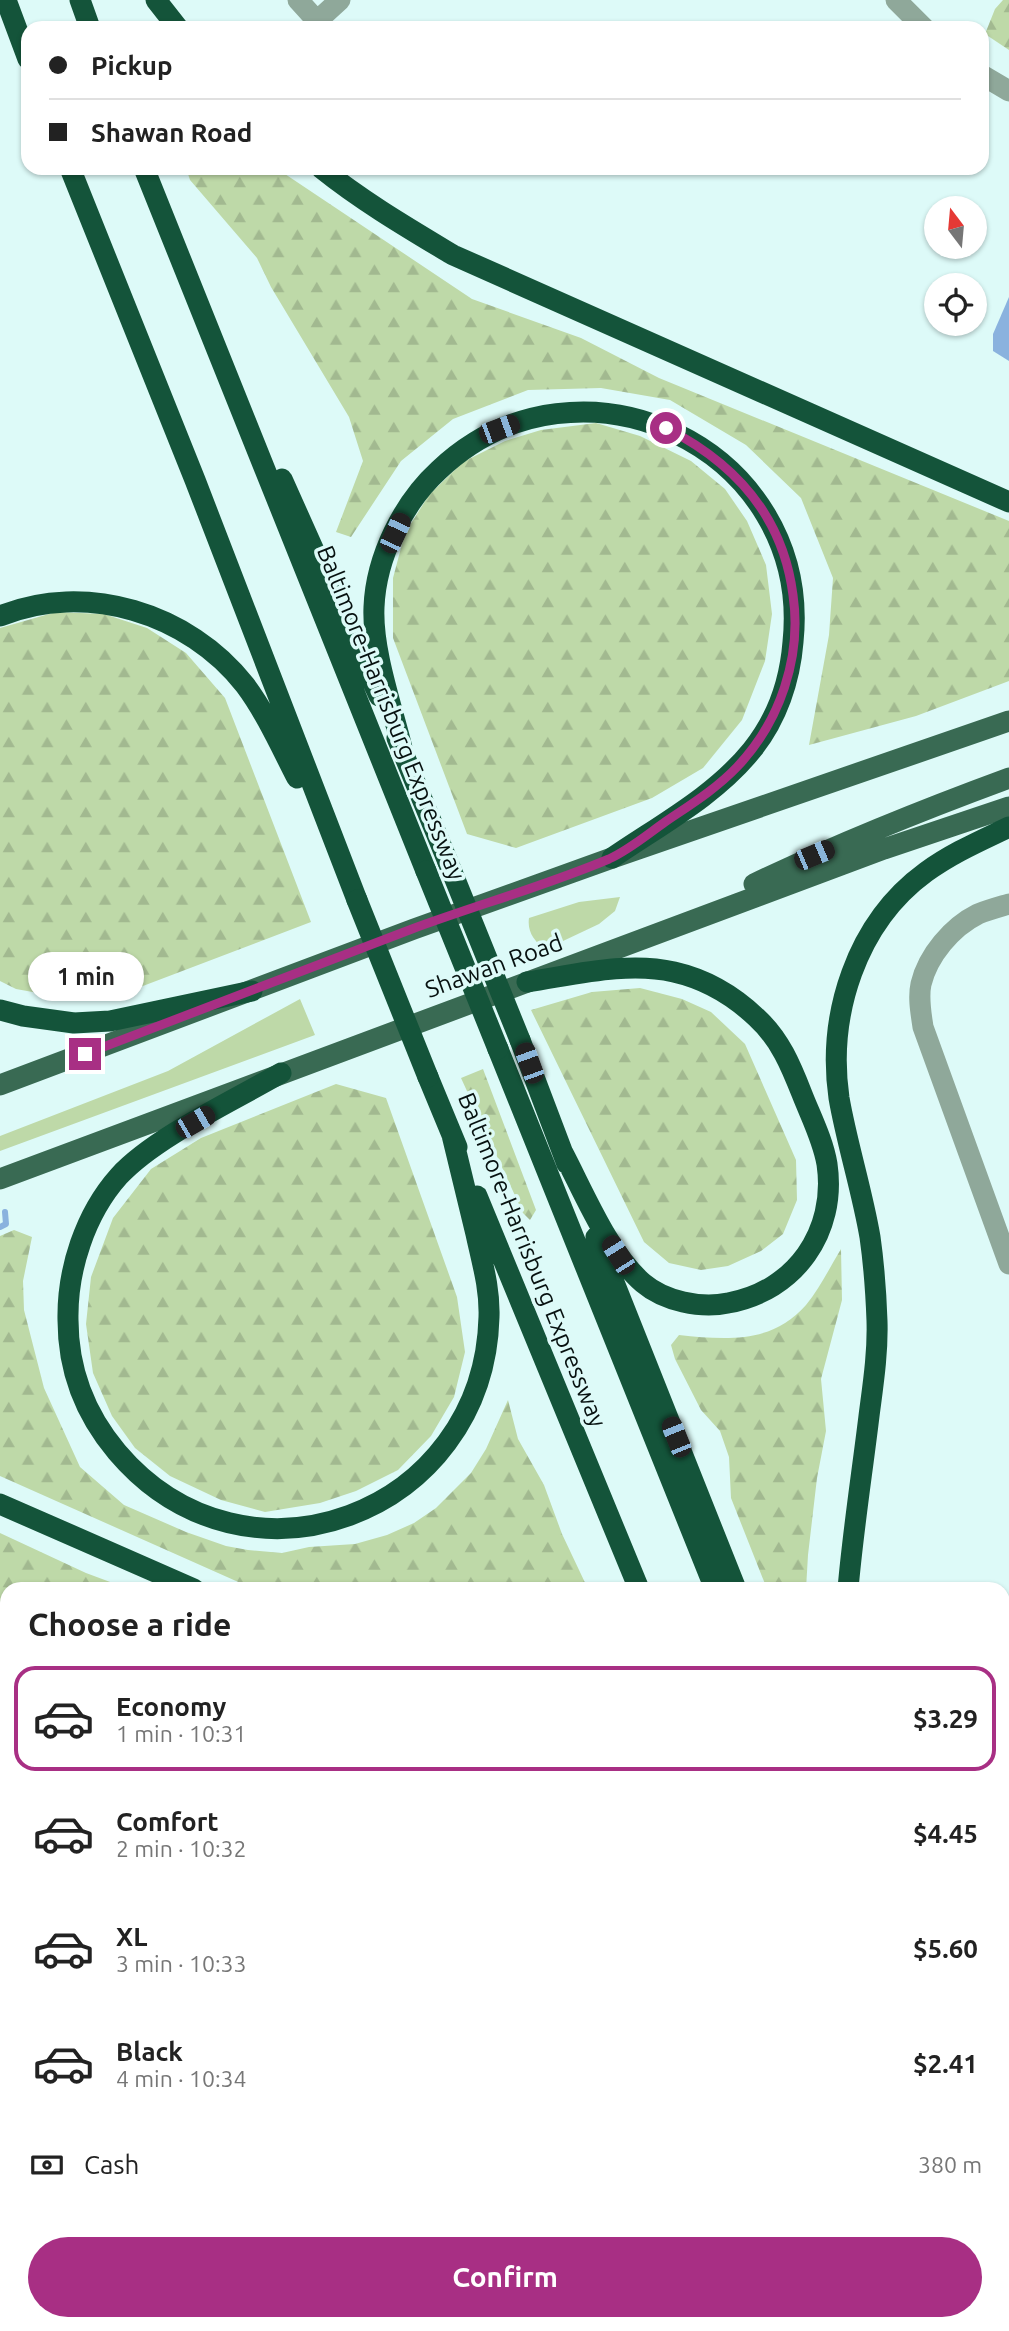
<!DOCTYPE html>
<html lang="en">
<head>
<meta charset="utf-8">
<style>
	:root { --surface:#fff; --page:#f2f2f2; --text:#222; --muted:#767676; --line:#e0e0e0; --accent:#a82f84 }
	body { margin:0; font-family:Ubuntu,sans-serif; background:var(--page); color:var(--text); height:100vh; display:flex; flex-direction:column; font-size:26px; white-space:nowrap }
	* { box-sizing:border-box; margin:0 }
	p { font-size:23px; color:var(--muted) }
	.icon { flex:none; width:38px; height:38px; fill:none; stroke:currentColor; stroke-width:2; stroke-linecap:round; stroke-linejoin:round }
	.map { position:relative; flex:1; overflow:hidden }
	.drawer { position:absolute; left:0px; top:1582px; width:1010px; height:749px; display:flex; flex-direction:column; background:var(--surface); border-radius:21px 21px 0 0; box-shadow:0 2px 5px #0004 }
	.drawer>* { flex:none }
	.banner { position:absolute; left:21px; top:21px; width:968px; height:154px; border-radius:21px; box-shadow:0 2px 5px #0004; display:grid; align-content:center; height:154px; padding:0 28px; background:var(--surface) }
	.needle { width:46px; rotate:344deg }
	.tools { position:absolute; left:924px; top:196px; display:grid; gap:14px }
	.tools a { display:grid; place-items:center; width:63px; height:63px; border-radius:50%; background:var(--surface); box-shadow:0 2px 5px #0004; font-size:35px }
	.end { position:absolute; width:32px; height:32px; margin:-16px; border:9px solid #a82f84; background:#fff; box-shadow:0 0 0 4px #fff }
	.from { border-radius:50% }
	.bubble { position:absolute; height:49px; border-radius:24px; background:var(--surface); box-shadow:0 2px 5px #0004; font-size:23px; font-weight:600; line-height:49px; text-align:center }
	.car { position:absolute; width:21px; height:42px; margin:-21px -10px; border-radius:9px; box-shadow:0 0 5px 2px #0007; background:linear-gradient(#222 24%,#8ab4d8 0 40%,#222 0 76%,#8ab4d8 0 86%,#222 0) }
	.banner b { display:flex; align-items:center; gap:24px; height:66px; font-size:26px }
	.banner b+b { border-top:2px solid var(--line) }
	.banner i { width:18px; height:18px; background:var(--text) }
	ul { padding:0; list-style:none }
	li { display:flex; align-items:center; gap:21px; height:105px; margin:0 14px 10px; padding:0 14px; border:4px solid transparent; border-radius:21px }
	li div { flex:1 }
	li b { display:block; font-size:26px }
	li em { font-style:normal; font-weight:600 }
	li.selected { border-color:var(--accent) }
	li>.icon { width:63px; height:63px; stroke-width:1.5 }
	h2 { padding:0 28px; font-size:32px; line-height:84px }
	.pay { display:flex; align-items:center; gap:18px; height:77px; padding:0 28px; font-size:26px }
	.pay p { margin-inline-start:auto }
	.button { display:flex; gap:14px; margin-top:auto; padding:14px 28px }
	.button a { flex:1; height:80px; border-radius:42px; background:var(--accent); color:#fff; font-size:28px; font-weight:600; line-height:80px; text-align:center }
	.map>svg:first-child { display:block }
	.green { fill:#bed9a8 }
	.forest { fill:url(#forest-firs) }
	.water { fill:#8ab2de }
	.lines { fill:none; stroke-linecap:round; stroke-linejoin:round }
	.stream { stroke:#8ab2de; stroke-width:6 }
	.minor { stroke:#8fa89a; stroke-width:21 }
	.major { stroke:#396a53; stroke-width:21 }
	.highway { stroke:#14543a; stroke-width:21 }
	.highway-bridge { stroke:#14543a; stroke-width:21 }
	.route { stroke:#a82f84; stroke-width:9 }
	.labels { text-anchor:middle; stroke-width:7; stroke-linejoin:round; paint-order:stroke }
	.street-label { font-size:24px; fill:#071110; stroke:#ddfaf8 }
</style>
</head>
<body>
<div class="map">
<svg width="1009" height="2331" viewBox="0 0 1009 2331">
	<defs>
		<pattern id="forest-firs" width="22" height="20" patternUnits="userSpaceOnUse" patternTransform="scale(1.75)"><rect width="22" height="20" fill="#bed9a8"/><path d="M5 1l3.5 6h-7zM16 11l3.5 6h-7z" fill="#a2b990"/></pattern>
	</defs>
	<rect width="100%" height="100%" fill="#ddfaf8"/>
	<path class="green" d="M620,897L615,911L599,924L544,950C535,940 527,933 529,918L579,902Z
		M300,999L315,1035L0,1151V1136L168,1071Z
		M472,2324H773L749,2331H390L406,2326L465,2329Z"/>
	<path class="forest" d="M1003,0H1009V50L985,34L995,9Z
		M186,168H276L472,299L581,338L659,378L1009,521V681L916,716L809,745L829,635L833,578L801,498L746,445L670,400L601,388L528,390L453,419L401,461L351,537L336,532L363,461L349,417L271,287L257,258L190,180Z
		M596,423L640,436L691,461L725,489L747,521L766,565L772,614L765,661L742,720L703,768L652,798L516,848L467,834L393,638V578L405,533L429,495L463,462L505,441L541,430Z
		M56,612L104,614L147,628L186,653L225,698L311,922L135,989L77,1000L16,989L0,981V628Z
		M640,988L682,999L711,1012L745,1044L796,1160L797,1200L783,1234L761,1251L728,1266L701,1270L669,1263L644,1242L531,1010L592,992Z
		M483,1069L536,1210L530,1220L523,1213L461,1078Z
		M336,1084L386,1098L457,1297L465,1352L454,1397L431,1436L398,1470L356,1491L320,1503L265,1512L221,1500L170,1476L135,1448L112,1416L93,1373L86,1324L91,1277L113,1218L151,1169L201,1138Z
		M14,1230L32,1237L23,1281L24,1310L44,1388L80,1467L124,1505L186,1532L226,1546L248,1550L282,1553L309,1547L355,1544L387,1535L414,1523L436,1508L471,1473L486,1449L508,1400L518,1439L544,1485L562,1534L588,1589H254L0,1476V1236Z
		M841,1249L842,1300L821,1379L826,1431L817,1478L808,1555L806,1589H767L731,1498L729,1457L720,1431L701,1410L675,1359L671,1345L679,1335C726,1340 772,1344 806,1305C820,1288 830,1267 841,1249Z
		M0,1533L86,1573L129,1589H7V1646L0,1655Z
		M773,2324H873L876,2331H749Z"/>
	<path class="water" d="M1009,297V361L993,351V334Z"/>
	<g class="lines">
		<path class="stream" d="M0,1227L6,1224L5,1212"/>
		<path class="minor" d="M298,0L317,21L340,0
			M896,0L924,28
			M982,75L1009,91
			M1009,904C999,907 988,910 978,914C952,927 928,955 921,984C918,998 921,1013 923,1027L1009,1264
			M1003,1745L1009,1742
			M1003,1887L1009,1904
			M0,1972L7,1973
			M285,2324L286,2331"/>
		<path class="major" d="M754,884C837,844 922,810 1009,778
			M0,1085L414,929L612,858L1009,721
			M0,1179L884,849L1009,807"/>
		<path class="highway" d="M6,0L28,59
			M80,0L90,28
			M156,0L178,28
			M70,168L195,480L357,900
			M144,168L426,871
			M321,168C362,201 408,228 453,255L1009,502
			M282,479L379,696
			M0,616C85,581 189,613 245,685C266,713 281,747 297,778
			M397,738L448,862
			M402,748C392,706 372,651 374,607C376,557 403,503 439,470C580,337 813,449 793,642C790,680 777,719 752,750C715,796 660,825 612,858
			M527,982C574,975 627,961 674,972C705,979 734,996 757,1018C780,1039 791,1066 802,1094C811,1117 823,1140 827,1164C837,1232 795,1291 728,1303C701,1309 664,1301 643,1283C609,1254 584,1193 563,1153
			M0,1010L23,1016L74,1023L110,1021L252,991
			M520,1040L567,1164
			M498,1049L715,1589
			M281,1073C233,1101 155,1137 119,1176C85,1214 67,1270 68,1320C68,1370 85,1414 117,1452C246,1604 484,1514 489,1317C490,1288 482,1262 476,1234C468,1201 460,1168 452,1135
			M428,1077L457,1147
			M477,1196L639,1589
			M596,1237L736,1589
			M0,1504L194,1589
			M848,1589C853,1531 862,1474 869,1416C873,1385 878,1353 877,1321C876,1293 874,1265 870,1237C862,1190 847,1144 839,1098C827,1015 856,923 926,872C952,853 980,841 1009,827
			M1003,2239L1009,2254
			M1003,2301L1009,2316
			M936,2324L939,2331"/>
		<path class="highway-bridge" d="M448,862L520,1040
			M426,871L498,1049
			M357,900L428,1077"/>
	</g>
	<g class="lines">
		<path class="route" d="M85,1054C194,1013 303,971 412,929C477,905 545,886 609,859C629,850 648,834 665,822C690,805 716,789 737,767C780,722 802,657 793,595C783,517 735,463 666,428"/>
	</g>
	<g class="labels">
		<g class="street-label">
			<text transform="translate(391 713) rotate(68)" y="8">Baltimore-Harrisburg Expressway</text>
			<text transform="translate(494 966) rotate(-20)" y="8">Shawan Road</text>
			<text transform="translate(532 1260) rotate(68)" y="8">Baltimore-Harrisburg Expressway</text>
		</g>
	</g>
</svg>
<div class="tools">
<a><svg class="needle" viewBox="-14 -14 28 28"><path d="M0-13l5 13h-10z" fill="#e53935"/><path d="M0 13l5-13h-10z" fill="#767676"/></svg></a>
<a><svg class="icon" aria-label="locate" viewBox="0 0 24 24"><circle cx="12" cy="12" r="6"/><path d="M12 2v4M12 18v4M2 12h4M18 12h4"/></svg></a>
</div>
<i class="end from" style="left:666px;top:428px"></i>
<i class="end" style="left:85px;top:1054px"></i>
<div class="bubble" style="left:28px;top:952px;width:116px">1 min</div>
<i class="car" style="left:499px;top:429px;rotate:70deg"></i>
<i class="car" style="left:395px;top:533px;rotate:25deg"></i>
<i class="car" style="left:814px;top:855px;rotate:67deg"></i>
<i class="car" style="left:529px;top:1063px;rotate:340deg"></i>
<i class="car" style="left:195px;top:1122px;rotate:60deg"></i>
<i class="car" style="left:618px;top:1255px;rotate:328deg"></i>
<i class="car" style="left:676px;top:1437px;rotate:338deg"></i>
<div class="banner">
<b><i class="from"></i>Pickup</b>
<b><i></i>Shawan Road</b>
</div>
<section class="drawer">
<h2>Choose a ride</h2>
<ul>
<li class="selected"><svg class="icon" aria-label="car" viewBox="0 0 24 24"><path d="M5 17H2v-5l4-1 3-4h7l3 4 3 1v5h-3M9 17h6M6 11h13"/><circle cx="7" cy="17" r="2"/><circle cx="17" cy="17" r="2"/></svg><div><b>Economy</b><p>1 min · 10:31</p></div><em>$3.29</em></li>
<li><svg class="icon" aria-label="car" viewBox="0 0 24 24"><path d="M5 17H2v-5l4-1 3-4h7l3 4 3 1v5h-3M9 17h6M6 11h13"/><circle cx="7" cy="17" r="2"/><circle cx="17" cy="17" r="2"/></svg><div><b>Comfort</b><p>2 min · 10:32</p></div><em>$4.45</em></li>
<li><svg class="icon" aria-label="car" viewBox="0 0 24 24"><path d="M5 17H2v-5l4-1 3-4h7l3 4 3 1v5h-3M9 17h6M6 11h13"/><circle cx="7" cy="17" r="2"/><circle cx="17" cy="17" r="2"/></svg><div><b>XL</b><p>3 min · 10:33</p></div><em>$5.60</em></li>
<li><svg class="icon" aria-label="car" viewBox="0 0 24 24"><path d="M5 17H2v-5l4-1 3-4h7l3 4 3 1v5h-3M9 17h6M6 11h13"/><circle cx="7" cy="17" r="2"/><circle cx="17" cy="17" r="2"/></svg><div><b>Black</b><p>4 min · 10:34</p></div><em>$2.41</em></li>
</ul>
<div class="pay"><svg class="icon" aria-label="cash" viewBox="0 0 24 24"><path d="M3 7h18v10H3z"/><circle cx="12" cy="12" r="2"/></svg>Cash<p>380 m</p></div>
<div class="button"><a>Confirm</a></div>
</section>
</div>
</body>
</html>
